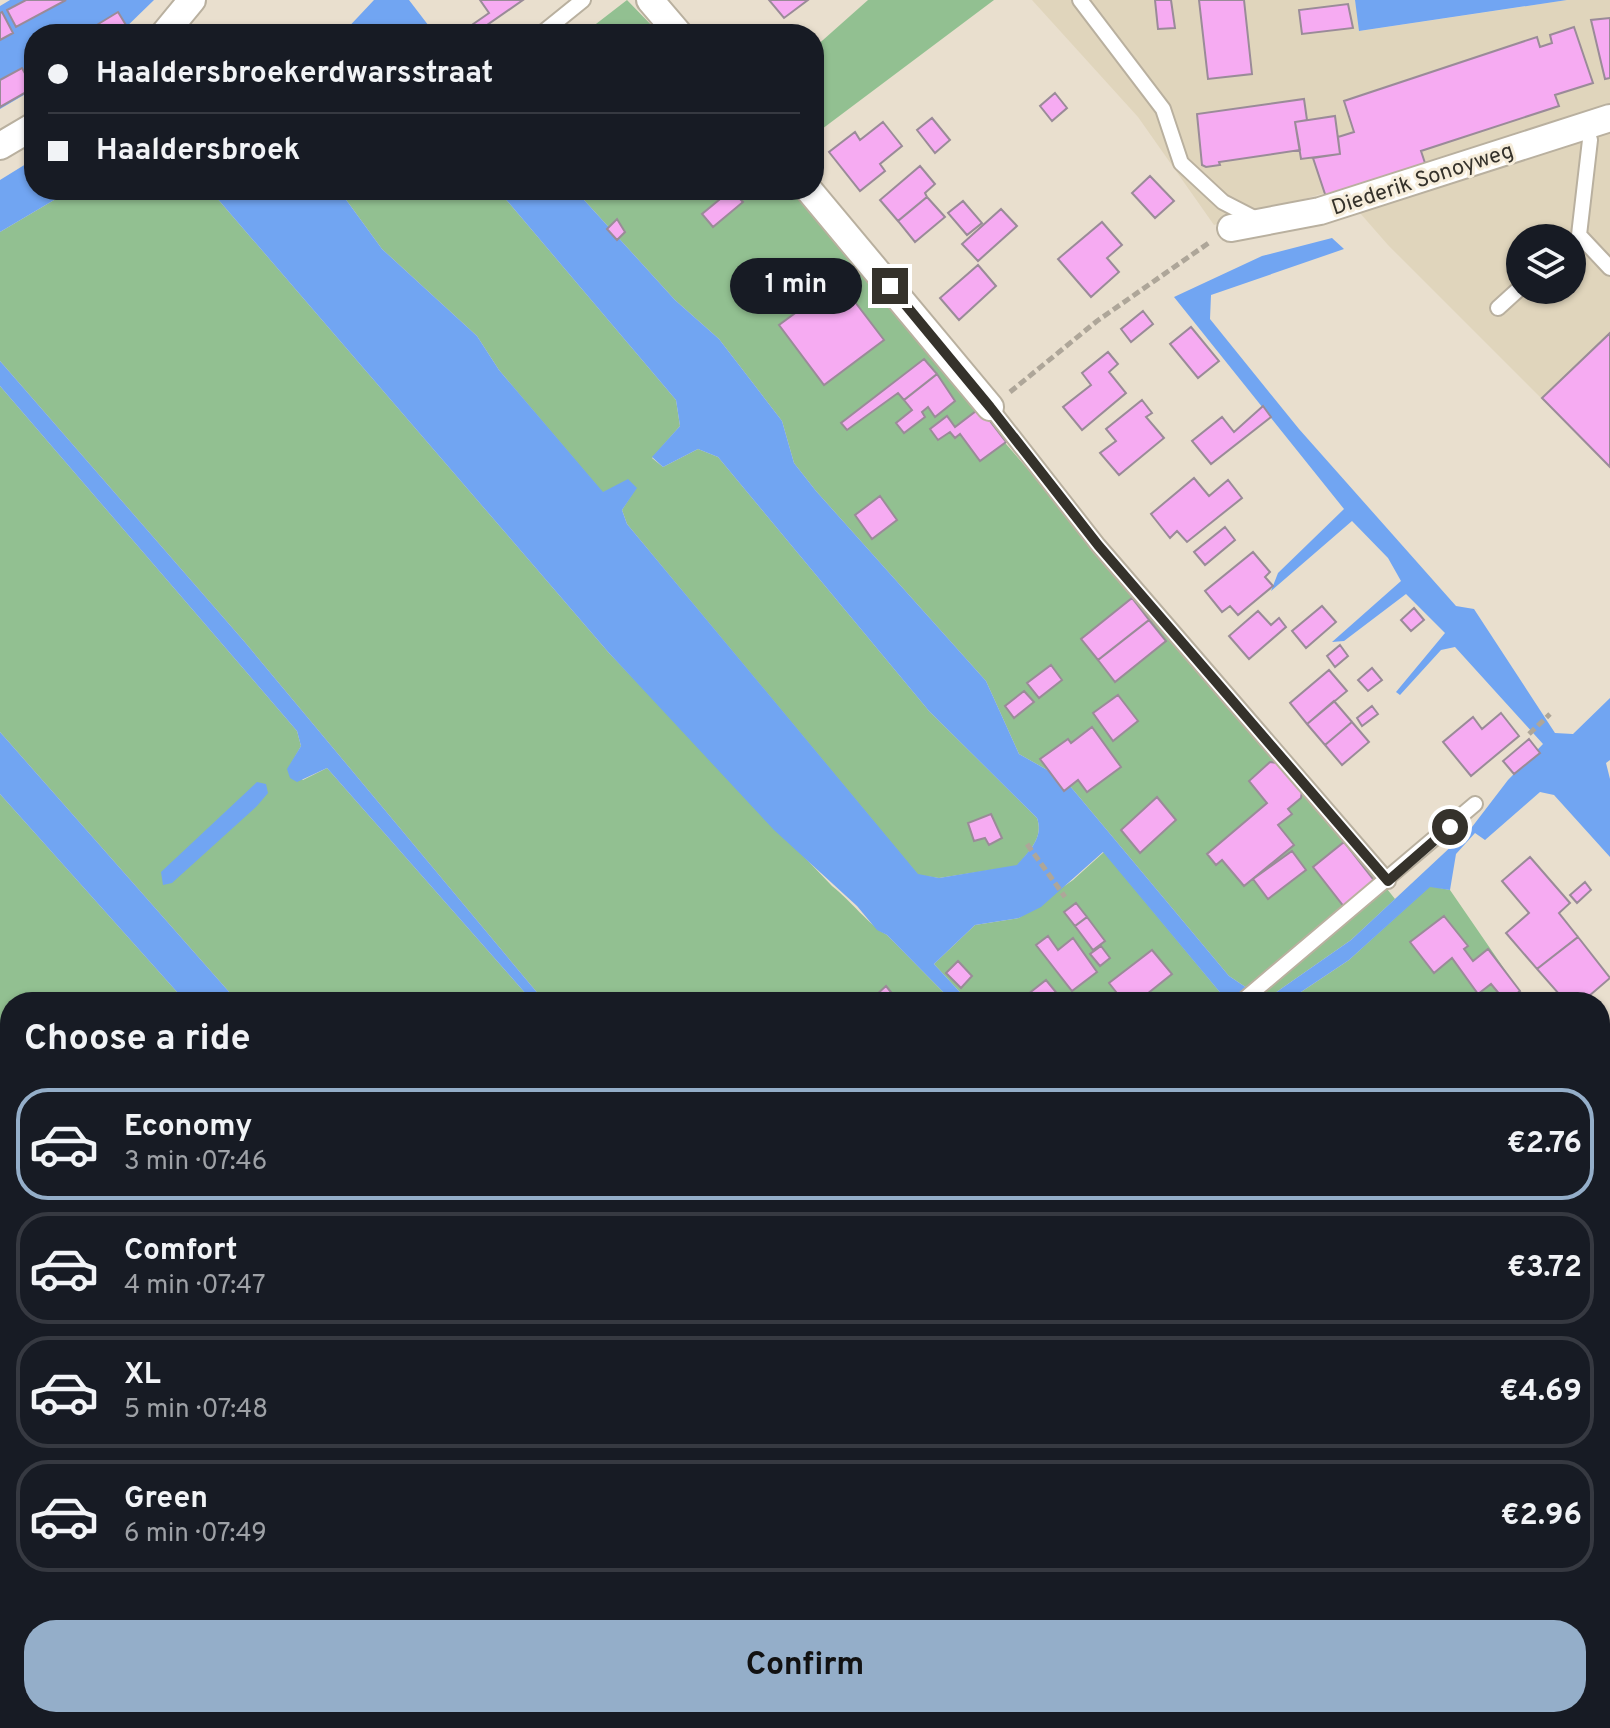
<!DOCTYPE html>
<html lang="en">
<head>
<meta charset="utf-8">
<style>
	:root { --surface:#171b24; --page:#242831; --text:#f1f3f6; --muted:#9ea1a6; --line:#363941; --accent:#94aec9 }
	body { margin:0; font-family:Overpass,sans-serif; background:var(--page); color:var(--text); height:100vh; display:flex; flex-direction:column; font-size:30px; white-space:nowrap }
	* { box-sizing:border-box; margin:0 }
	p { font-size:26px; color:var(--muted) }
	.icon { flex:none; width:44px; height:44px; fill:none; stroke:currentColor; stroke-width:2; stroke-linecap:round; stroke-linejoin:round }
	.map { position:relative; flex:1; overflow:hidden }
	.side { position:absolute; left:0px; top:992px; width:1610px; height:736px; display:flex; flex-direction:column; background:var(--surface); border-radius:32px 32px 0 0; box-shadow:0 2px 6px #0004 }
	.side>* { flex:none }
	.top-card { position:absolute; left:24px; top:24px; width:800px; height:176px; border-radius:32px; box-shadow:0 2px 6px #0004; display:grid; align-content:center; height:176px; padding:0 24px; background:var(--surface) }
	.controls { position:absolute; left:1506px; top:224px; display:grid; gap:16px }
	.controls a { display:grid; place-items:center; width:80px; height:80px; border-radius:50%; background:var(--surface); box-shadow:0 2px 6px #0004; font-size:40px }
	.end { position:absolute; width:36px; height:36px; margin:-18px; border:10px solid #35322b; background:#fff; box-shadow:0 0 0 4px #fff }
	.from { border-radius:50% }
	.bubble { position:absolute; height:56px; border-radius:28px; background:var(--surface); box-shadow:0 2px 6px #0004; font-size:26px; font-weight:700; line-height:56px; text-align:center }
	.top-card b { display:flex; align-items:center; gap:28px; height:76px; font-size:30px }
	.top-card b+b { border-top:2px solid var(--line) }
	.top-card i { width:20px; height:20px; background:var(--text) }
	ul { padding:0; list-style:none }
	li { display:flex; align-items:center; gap:24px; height:112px; margin:0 16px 12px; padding:0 8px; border:4px solid var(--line); border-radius:32px }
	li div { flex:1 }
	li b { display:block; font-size:30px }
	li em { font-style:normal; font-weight:700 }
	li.active { border-color:var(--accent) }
	li>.icon { width:72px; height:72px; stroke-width:1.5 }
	h2 { padding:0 24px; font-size:36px; line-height:96px }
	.action { display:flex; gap:16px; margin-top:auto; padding:16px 24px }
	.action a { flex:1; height:92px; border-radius:32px; background:var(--accent); color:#111; font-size:32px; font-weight:700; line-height:92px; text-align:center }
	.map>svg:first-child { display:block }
	.built { fill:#e0d5bc; fill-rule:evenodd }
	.green { fill:#92c091 }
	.water { fill:#71a5f2 }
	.building { fill:#f6abf2; stroke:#9a8b98; stroke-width:2 }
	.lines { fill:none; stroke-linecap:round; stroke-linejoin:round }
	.service-casing { stroke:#b9b09f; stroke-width:18 }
	.minor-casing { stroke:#b9b09f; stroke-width:30 }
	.secondary-casing { stroke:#b9b09f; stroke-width:42 }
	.path { stroke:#aea699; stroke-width:5; stroke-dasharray:8 4; stroke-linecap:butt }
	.service { stroke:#fff; stroke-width:14 }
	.minor { stroke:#fff; stroke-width:26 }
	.secondary { stroke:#fff; stroke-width:38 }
	.route { stroke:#35322b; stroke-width:10 }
	.labels { text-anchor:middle; stroke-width:6; stroke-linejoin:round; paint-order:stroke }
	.street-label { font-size:22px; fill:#35322b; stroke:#f6eddb }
</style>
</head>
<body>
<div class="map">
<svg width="1610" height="1728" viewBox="0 0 1610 1728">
	<rect width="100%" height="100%" fill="#e9dfce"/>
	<path class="built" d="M1032,0H1355L1360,31L1567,0H1610V108L1591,109L1610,130V467L1388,245L1339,189L1214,225L1138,117ZM1520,238H1572V290H1520Z"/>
	<path class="green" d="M627,0L660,34H583Z
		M868,0H994L814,135V48Z
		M71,190H210L609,653L832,886C850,900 870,926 887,935L953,1002H545L243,640L0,361V232Z
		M339,190H498L676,400L680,426L652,458L663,467L698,449L718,457L929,711L1037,818C1044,838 1029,851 1017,866L939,878L918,875L627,524L622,510L636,488L603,493L499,370L477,336L382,249Z
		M575,190H794L1000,437L1321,806L1395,899L1351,940L1265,1000L1229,976L1065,780L1019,754L986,681L816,491L794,463L782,421L719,339L675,300Z
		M0,386L297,731L301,746L288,769L303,780L327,768L533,1002H238L0,732Z
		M0,794L186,1002H10V1177L0,1166Z
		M1104,852L1228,1002H969L934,964L975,925L1019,918L1073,880Z
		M1430,886L1450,890L1527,1002H1286L1349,960Z
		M1610,1260V1728H762L793,1718H1600V1268Z
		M0,1322L10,1333V1708H0Z
		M300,1718H490L431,1728H202Z"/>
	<path class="water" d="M10,0H154L119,34H34V89L0,109V6Z
		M374,0H409L435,34H342Z
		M1355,0H1567L1359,31Z
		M34,159V190H71L0,232V180Z
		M210,190H339L382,249L477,336L499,370L603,492L628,479L637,488L622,510L627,524L918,874L939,878L1017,865C1029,851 1044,838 1037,818L929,711L718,457L698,449L663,467L652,457L680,426L676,400L498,190H575L675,300L719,339L782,421L794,463L816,491L986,681L1019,754L1065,780L1229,976L1265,1000L1351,940L1472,827L1508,780L1543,744L1455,647L1441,650L1400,695L1396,692L1445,633L1406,594L1344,641L1332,642L1401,581L1388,558L1352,521L1271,591L1278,573L1344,509L1174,297L1262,256L1332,238L1344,249L1211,295L1210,319L1299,429L1456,606L1474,609L1555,733L1573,734L1610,698V760L1606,763L1610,779V857L1554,795L1540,792L1485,840L1475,833L1456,854L1450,890L1430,887L1349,960L1286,1002H1228L1103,852L1041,907L1019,918L975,925L934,964L969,1002H953L887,935L877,930L857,906L774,830L609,653Z
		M0,361L243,640L545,1002H533L327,768L297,782L290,778L287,769L301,746L297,731L0,386Z
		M0,732L238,1002H186L0,794Z
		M257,782L266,784L268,793L257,806L172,883L163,885L161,872Z
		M1600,1036L1610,1045V1107L1600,1104Z
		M0,1253L10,1265V1333L0,1322Z
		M1600,1370L1610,1373V1537L1600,1528Z
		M0,1708H10V1718H300L202,1728H0Z
		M874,1718H991V1728H849Z"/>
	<path class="building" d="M26,0H66L16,27L7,10Z
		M480,0H523L474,34L469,27L489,13Z
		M769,0H808L784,18Z
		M1155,0H1171L1175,28L1158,29Z
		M1199,0H1244L1252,74L1208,79Z
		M1348,4L1353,28L1302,34L1299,10Z
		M2,12L13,33L0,40V13Z
		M118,12L129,30L122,34H82Z
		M1610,18V78L1605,79L1591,20Z
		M1574,27L1593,83L1555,95L1559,106L1421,151L1426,166L1326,197L1313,158L1340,154L1338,137L1354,132L1344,101L1537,37L1540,47L1552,43L1550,35Z
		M22,68L33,88L0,107V80Z
		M1055,93L1067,108L1052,121L1040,106Z
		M1304,99L1307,120L1295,122L1300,150L1219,162L1220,165L1206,167L1202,165L1197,114Z
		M1335,116L1340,154L1301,159L1295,122Z
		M932,118L950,140L935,153L917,130Z
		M883,122L902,146L880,164L885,171L860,191L829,152L855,132L860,140Z
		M920,166L935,184L925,193L927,197L898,221L880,200Z
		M1150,176L1174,201L1155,218L1132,193Z
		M731,190L743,202L713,227L702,214Z
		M927,197L945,217L915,242L898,221Z
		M963,201L982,223L967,235L948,213Z
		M1001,209L1017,226L978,261L962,244Z
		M617,219L625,232L617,240L607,229Z
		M1102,222L1122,245L1107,258L1119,272L1091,297L1058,259Z
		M978,265L996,286L959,320L940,298Z
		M839,281L884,340L824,385L779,325Z
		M1143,311L1153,324L1131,342L1121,329Z
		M1191,327L1219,361L1198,378L1170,344Z
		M1610,333V467L1542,398Z
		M1108,352L1118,364L1109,372L1126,393L1082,430L1063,407L1091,385L1082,373Z
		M924,359L937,374L904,400L898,393L847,430L841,423Z
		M937,374L955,401L935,417L928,407L922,412L925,417L904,433L896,423L912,410L904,400Z
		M1142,400L1152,413L1146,417L1164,438L1119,475L1100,453L1116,441L1106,429Z
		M1263,406L1271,417L1211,464L1192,441L1222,417L1234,432Z
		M980,408L1006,442L980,461L960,434L955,438L950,432L938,440L930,429L947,416L955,427Z
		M1194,478L1209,496L1228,480L1242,498L1187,542L1177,531L1170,538L1151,514Z
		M880,496L897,520L872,539L855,515Z
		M1225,527L1235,540L1205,565L1194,552Z
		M1253,552L1270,572L1265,577L1273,586L1238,615L1230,606L1222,612L1205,591Z
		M1132,598L1149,620L1098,660L1081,639Z
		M1322,606L1336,622L1306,648L1292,631Z
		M1414,608L1424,620L1411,631L1401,620Z
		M1258,611L1271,625L1279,618L1286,627L1249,659L1229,636Z
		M1149,620L1166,641L1115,682L1098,660Z
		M1340,645L1348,656L1335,667L1327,656Z
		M1051,665L1062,680L1039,698L1027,683Z
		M1372,668L1382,680L1368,691L1358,680Z
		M1329,670L1347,691L1307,724L1290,703Z
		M1024,691L1034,702L1014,718L1005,706Z
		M1118,695L1138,721L1113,741L1093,713Z
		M1334,701L1352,722L1325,745L1307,724Z
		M1372,706L1378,714L1362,726L1357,718Z
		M1501,713L1519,736L1471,776L1443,742L1473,717L1482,729Z
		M1352,722L1369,742L1342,765L1325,745Z
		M1092,727L1121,767L1087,792L1078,780L1064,791L1040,759L1068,739L1071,743Z
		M1529,739L1540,753L1514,774L1503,761Z
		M1270,762L1277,763L1302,791L1301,798L1288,809L1292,814L1278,825L1294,845L1244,886L1222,860L1216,865L1207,854L1267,803L1249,781Z
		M1157,797L1176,820L1140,853L1121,830Z
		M991,814L1002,838L989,845L985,838L974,841L968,823Z
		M1344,842L1376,883L1345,908L1313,867Z
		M1292,851L1306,870L1268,899L1253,879Z
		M1530,857L1570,903L1559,913L1578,937L1537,969L1506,933L1529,913L1502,881Z
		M1585,882L1591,890L1577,903L1570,895Z
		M1076,903L1087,917L1075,926L1064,912Z
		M1444,916L1468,946L1464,949L1473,961L1488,949L1520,991L1506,1002L1491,984L1478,994L1452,958L1434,973L1410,942Z
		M1087,917L1105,941L1093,950L1075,926Z
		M1048,936L1058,950L1073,938L1097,972L1072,991L1036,945Z
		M1578,937L1610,978L1582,1002H1566L1537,969Z
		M1101,946L1110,958L1100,966L1090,954Z
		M1152,950L1172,974L1137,1002H1124L1109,983Z
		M958,961L972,976L961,988L946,973Z
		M1046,980L1064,1002H1018Z
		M886,986L899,1002H880L875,996Z"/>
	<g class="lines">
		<defs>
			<path id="service" d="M1080,0L1163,109L1181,163L1223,202L1258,220
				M541,34L583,0
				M1585,124L1590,140L1579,235L1610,268
				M1498,308L1520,288
				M990,407L1098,545L1388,881
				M1241,1002L1475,804"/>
			<path id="minor" d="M650,0L679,34
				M164,34L192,0
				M0,146L34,126
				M809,190L990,407
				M1231,228L1320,211L1610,118"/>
			<path id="secondary" d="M1600,1201L1610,1194
				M539,1728L584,1718"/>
		</defs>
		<use href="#service" class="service-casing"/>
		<use href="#minor" class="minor-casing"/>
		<use href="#secondary" class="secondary-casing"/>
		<path class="path" d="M1010,392L1097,321L1210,242
			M1529,734L1550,714
			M1027,844L1065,897
			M1600,1258L1610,1250
			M722,1728L755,1718"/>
		<use href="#service" class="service"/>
		<use href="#minor" class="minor"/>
		<use href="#secondary" class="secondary"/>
	</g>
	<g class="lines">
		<path class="route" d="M890,286L990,407L1098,545L1388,881L1450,827"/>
	</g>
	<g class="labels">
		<g class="street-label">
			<text transform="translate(1422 178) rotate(-18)" y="8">Diederik Sonoyweg</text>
		</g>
	</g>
</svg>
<div class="controls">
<a><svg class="icon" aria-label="layers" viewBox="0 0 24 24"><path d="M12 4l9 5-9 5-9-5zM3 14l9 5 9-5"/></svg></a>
</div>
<i class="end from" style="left:1450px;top:827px"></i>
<i class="end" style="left:890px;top:286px"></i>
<div class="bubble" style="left:730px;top:258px;width:132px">1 min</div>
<div class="top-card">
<b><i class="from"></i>Haaldersbroekerdwarsstraat</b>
<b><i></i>Haaldersbroek</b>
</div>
<section class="side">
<h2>Choose a ride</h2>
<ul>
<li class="active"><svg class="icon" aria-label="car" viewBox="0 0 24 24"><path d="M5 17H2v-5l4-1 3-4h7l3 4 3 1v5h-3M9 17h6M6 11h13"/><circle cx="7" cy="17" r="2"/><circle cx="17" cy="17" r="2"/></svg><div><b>Economy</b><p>3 min · 07:46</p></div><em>€2.76</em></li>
<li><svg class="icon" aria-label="car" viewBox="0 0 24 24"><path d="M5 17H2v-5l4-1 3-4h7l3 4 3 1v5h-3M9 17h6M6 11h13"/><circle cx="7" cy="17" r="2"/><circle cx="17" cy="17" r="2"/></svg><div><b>Comfort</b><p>4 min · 07:47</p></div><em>€3.72</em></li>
<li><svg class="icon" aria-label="car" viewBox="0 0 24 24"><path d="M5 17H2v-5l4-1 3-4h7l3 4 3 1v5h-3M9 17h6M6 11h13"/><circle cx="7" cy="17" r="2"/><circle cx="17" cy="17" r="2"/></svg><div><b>XL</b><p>5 min · 07:48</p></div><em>€4.69</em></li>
<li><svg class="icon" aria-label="car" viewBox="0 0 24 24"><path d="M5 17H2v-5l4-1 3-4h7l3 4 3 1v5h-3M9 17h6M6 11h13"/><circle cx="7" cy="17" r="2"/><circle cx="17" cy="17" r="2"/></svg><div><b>Green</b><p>6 min · 07:49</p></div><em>€2.96</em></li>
</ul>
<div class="action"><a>Confirm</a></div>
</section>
</div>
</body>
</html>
